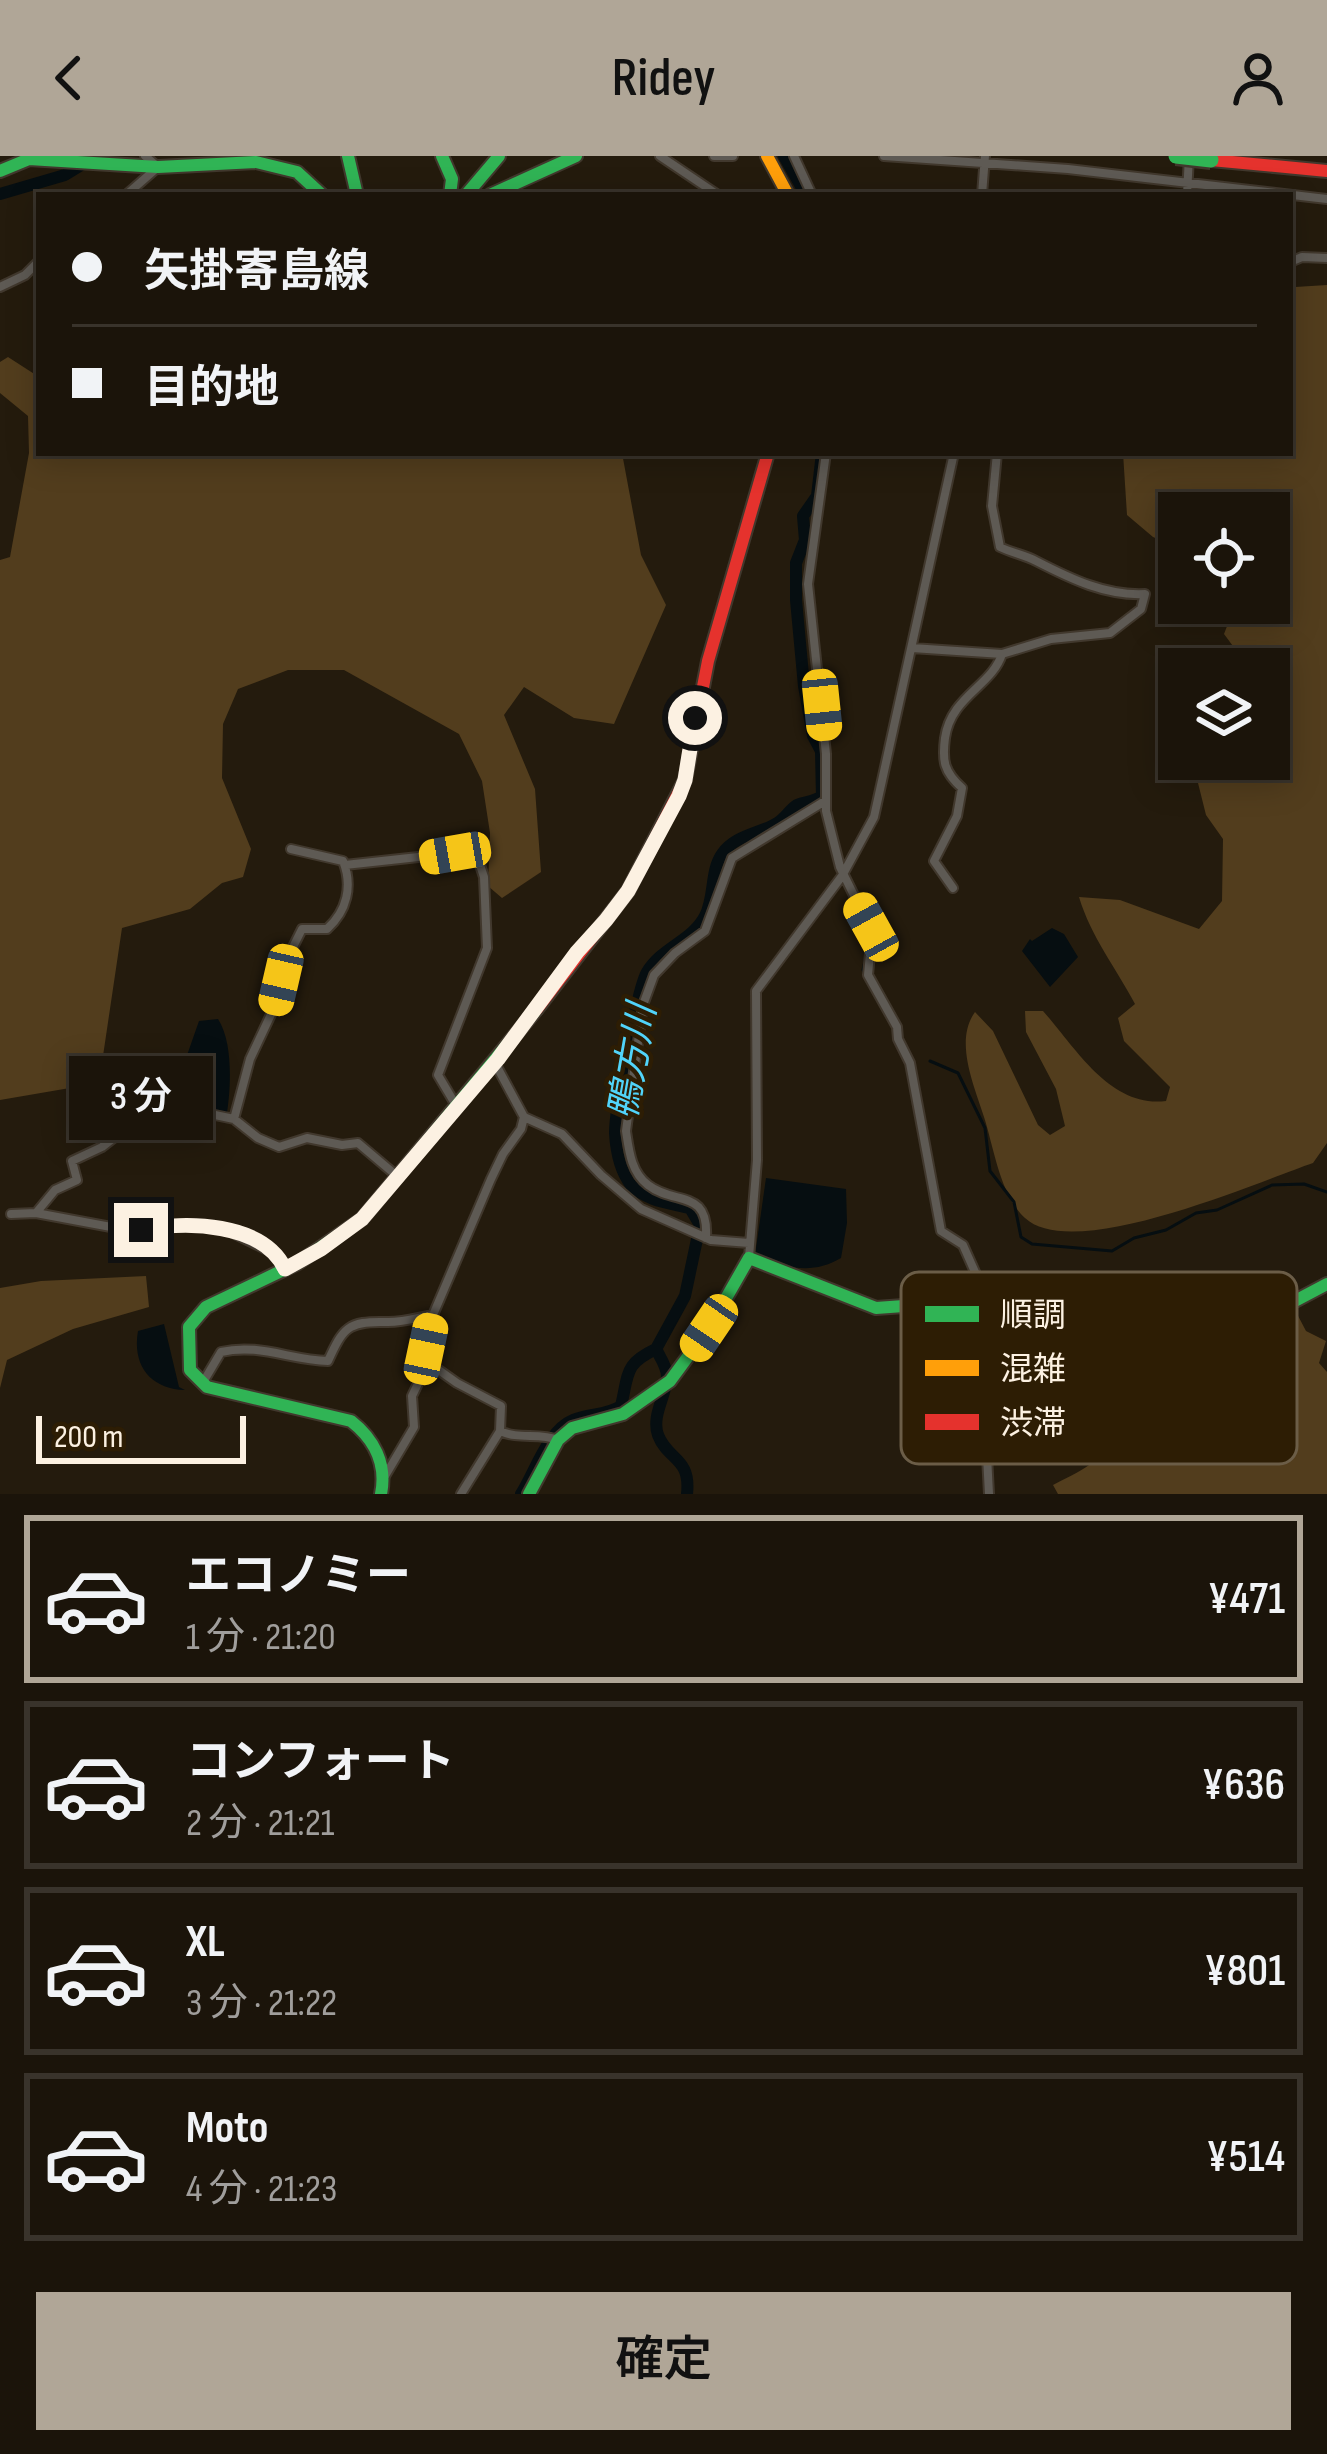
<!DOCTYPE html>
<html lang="ja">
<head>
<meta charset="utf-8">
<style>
	:root { --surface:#1b140a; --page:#282118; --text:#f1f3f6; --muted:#a09e9c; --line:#39332b; --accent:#b0a697 }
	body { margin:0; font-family:"Sofia Sans Condensed","Noto Sans JP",sans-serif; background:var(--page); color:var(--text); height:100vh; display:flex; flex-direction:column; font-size:45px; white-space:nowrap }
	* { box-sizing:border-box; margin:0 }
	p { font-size:39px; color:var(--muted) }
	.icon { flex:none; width:66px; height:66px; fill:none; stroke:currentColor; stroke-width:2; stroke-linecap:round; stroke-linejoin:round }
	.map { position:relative; height:1338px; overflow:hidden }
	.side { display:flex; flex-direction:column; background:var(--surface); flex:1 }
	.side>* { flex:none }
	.guide { position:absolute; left:36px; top:36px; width:1257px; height:264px; border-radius:0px; box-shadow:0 6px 30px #0003,0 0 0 3px var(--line); display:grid; align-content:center; height:264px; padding:0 36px; background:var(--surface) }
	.fabs { position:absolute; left:1158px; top:336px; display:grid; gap:24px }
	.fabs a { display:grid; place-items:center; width:132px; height:132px; border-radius:0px; background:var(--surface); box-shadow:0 6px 30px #0003,0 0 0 3px var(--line); font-size:60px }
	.scale { position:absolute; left:36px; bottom:30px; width:210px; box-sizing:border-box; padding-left:12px; border:6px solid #fcf1e2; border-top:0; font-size:33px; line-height:42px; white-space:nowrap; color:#fcf1e2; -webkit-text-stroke:9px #2d1d04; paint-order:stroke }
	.end { position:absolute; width:54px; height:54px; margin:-27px; border:15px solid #fcf1e2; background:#111; box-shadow:0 0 0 6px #111 }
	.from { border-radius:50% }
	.bubble { position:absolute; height:84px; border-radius:0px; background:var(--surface); box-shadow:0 6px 30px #0003,0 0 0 3px var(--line); font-size:39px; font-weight:600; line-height:84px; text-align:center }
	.car { position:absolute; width:36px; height:72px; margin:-36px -18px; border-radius:15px; box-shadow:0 0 9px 3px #0007; background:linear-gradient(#f5c518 24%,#345 0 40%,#f5c518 0 76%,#345 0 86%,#f5c518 0) }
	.guide b { display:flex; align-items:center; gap:42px; height:114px; font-size:45px }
	.guide b+b { border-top:3px solid var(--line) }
	.guide i { width:30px; height:30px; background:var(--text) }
	ul { padding:21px 0 0; list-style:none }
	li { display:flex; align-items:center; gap:36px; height:168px; margin:0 24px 18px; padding:0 12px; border:6px solid var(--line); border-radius:0px }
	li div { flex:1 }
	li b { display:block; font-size:45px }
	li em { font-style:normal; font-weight:600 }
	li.on { border-color:var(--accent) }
	li>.icon { width:108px; height:108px; stroke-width:1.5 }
	.primary-button { display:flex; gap:24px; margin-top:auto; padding:24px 36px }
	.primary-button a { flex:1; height:138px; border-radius:0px; background:var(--accent); color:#111; font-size:48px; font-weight:600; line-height:138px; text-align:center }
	header { display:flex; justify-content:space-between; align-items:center; height:156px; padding:0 36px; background:var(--accent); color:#111; font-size:54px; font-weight:600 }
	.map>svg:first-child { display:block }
	.green { fill:#523d1d }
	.water { fill:#060e11 }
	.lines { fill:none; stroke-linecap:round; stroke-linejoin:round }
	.stream { stroke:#060e11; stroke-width:3 }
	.river { stroke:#060e11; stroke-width:12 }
	.street-casing { stroke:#41382d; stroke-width:12 }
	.fast-casing { stroke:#41382d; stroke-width:16 }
	.slow-casing { stroke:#41382d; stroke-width:16 }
	.jam-casing { stroke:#41382d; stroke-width:16 }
	.street { stroke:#5e5a54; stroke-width:8 }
	.fast { stroke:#30b455; stroke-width:12 }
	.slow { stroke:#ff9f0a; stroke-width:12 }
	.jam { stroke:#e5322d; stroke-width:12 }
	.fast-bridge-casing { stroke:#41382d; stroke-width:20; stroke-linecap:butt }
	.fast-bridge { stroke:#30b455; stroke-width:15 }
	.route { stroke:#fcf1e2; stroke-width:15 }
	.labels { text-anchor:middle; stroke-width:9; stroke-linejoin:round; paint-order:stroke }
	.water-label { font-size:39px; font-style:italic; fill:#51d4fa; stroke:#2d1d04 }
	.key { fill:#2d1d04; stroke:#6b5d47; stroke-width:3 }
	.key-label { font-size:33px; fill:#fcf1e2 }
</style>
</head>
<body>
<header><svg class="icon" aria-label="back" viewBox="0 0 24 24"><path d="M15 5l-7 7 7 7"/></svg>Ridey<svg class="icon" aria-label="person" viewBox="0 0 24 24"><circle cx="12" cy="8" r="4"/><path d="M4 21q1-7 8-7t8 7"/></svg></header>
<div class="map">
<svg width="1327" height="1338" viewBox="0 0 1327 1338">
	<rect width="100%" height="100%" fill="#241b0d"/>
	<path class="green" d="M1327,129V987L1313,1007C1255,1027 1073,1107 1025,1062C1000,1039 994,992 984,961C974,929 954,885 975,856L993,875L1038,969L1050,979L1065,970L1056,933L1026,876L1025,855H1043C1076,892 1110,952 1166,945L1170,931L1124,885L1118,862L1135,848C1116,812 1091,781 1079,741L1120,744L1199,773L1222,745L1223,683L1206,659L1192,603H1269V513H1250L1224,478L1236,447H1269V357H1179V392L1153,381L1127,359L1123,297H1290V136L1295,131Z
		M8,201L39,221V297H622L641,399L666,449L614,568L574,562L524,531L504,559L535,633L541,716L502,742L488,730L490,677L482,625L459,578L344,514H288L238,533L223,568L222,622L251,693L243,721L222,727L190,753L122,772L99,927L0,944V404L10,401L29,297L28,260L0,237V206Z
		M146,1120L149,1151L73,1173L7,1204L0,1232V1132L41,1125Z
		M1284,1150L1295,1154L1306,1175L1326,1185L1319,1207L1327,1216V1338H1058L1053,1329C1088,1311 1108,1306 1107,1262L1115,1255L1126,1263L1131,1258L1115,1247V1243L1138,1245L1143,1239L1174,1231L1179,1237L1172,1263L1179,1265L1193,1256H1205L1211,1271L1228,1270V1260L1259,1255L1262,1250C1258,1234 1248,1216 1253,1199C1258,1184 1264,1174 1264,1158Z"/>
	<path class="water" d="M1052,772L1064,778L1078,801L1050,831L1022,795L1030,783L1032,785Z
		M218,863C233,886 231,930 227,957L182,949L178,925L199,865Z
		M766,1022L846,1033L847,1067L841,1102C810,1120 786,1111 755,1099Z
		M164,1168L179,1231L185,1234C150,1233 132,1209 138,1175Z"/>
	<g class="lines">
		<path class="stream" d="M866,821L863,814L867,796
			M930,905L958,917L985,972L990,1015L1014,1046L1021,1081L1032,1088L1112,1095L1134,1082L1166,1074L1196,1057L1217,1054L1272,1029L1304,1028L1327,1036"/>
		<path class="river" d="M784,0L806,39
			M0,38L65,19L96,0
			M656,1193L685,1140L700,1069L690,1052C669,1047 646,1045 631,1029C620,1015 616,994 615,977C615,954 637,833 647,816C662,791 692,785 705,760C715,741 710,715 722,698C735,679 759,678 777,667C785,663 790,653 797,649C806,645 812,647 822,640L821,595L813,580L804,530L796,444V407L805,384L803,360L817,340L822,297
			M656,1193C660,1201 667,1211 667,1220C667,1239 651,1259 658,1279C668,1305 691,1301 687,1338
			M521,1338C535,1316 548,1274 573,1264C589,1257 606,1260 621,1250C629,1217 624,1208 656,1193"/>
		<defs>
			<path id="street" d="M660,0L718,39
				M714,0H733
				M794,0L812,39
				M884,0L1068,13L1327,43
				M126,39L158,11L145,0
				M982,39L985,0
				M1187,39L1189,0
				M1290,106L1302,101L1327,102
				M0,131L25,119L39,105
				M826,297L808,428L826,598V655L840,711L872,776L868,819L897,871L898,883L910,907L941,1075L963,1089L987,1143
				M912,492L1002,498L1051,483L1110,477L1141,453L1145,438C1106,440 1071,423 1036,405C1025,399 1012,397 1000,391L992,350L997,297
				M345,709L455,697L470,699L479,706L484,721L487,792L438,919L457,951
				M953,732L934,705L957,660L962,632C944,616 942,605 945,582C951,540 992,530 1002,498
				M495,907L524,961L562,978L601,1019L641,1053L711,1084L749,1087
				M234,963L250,903L274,852L291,795L302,773H327C347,755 353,730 343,705L291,693
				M36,1057L127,1074L189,1068L229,1075L278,1099L285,1113
				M11,1058L36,1057L55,1034L77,1024L72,1005L102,991L158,947L234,963L258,982L279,991L307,982L342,989L358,987L397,1020
				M706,1082C709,1032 675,1050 648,1029C631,1016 629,995 626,975L643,849L654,819L675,797L705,775L732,702L825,645
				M749,1101L757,1004L756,835L842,720L874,661L954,297
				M426,1205L457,1227L501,1250L500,1275L461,1338
				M1167,1205L1188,1176L1221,1187L1231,1230L1242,1236
				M202,1228L221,1196C259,1187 290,1204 328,1205C343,1172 348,1165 385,1166C400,1167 417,1162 433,1159
				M500,1275C519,1284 539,1276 558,1284
				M385,1320L414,1271L412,1240L426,1211L433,1159L491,1023L503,998L521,973L524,961
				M989,1338L987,1300L978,1281L998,1204L991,1175L993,1150"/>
			<path id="fast" d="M348,0L357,39
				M442,0L452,23L450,39
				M0,15L29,3L158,11L256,6L297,16L322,39
				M466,39L499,0
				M490,39L576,0
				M381,1338C387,1308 374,1283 351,1265L207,1231L190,1214L189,1171L206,1151L298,1107L362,1063L536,854
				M529,1338L558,1284L572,1272L623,1258L670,1225L709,1172L749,1102L876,1152L987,1144L1017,1160L1055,1161L1077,1171L1166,1164L1188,1176L1237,1165L1274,1147L1293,1146L1327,1128"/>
			<path id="slow" d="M767,0L788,39"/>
			<path id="jam" d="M1211,4L1327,15
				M536,854L628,735L685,624L708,505L768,297"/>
		</defs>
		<use href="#street" class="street-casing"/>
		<use href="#fast" class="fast-casing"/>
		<use href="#slow" class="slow-casing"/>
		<use href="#jam" class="jam-casing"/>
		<use href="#street" class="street"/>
		<use href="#fast" class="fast"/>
		<use href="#slow" class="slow"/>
		<use href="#jam" class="jam"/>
		<defs>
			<path id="fast-bridge" d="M1176,0L1211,4"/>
		</defs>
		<use href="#fast-bridge" class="fast-bridge-casing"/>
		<use href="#fast-bridge" class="fast-bridge"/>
	</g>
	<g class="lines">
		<path class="route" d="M141,1074C185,1065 263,1066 285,1113L321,1093L362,1063L498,903L577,796L606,764L628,735L679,640L685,624L695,562"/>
	</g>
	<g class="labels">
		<g class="water-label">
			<text transform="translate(631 906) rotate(-80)" y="14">鴨方川</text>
		</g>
	</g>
	<rect x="901" y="1116" width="396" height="192" rx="18" class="key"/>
	<rect x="925" y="1150" width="54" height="16" fill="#30b455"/>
	<rect x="925" y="1204" width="54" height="16" fill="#ff9f0a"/>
	<rect x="925" y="1258" width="54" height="16" fill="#e5322d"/>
	<g class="key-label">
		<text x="1000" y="1170">順調</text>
		<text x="1000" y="1224">混雑</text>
		<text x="1000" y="1278">渋滞</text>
	</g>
</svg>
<div class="fabs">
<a><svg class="icon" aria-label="locate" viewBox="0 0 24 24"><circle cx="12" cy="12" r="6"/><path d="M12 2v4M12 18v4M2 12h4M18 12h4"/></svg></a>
<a><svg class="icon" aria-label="layers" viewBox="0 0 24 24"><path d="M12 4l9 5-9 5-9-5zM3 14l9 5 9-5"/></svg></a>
</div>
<div class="scale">200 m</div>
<i class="end from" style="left:695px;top:562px"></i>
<i class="end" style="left:141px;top:1074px"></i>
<div class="bubble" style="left:69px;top:900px;width:144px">3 分</div>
<i class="car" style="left:822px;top:549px;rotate:174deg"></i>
<i class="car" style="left:455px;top:697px;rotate:260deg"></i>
<i class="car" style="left:871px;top:771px;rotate:331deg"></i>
<i class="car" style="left:281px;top:824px;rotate:193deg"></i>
<i class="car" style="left:709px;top:1172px;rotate:214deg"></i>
<i class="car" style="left:426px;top:1193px;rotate:12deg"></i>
<div class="guide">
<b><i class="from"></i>矢掛寄島線</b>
<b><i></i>目的地</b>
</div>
</div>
<section class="side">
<ul>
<li class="on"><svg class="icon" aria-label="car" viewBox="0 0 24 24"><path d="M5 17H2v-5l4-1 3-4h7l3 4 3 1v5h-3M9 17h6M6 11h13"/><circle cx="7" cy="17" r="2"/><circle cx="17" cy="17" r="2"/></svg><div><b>エコノミー</b><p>1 分 · 21:20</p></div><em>¥471</em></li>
<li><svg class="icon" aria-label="car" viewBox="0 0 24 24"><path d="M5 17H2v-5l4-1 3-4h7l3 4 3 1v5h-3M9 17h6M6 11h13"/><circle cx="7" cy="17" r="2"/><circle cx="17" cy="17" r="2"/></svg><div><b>コンフォート</b><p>2 分 · 21:21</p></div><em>¥636</em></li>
<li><svg class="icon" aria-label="car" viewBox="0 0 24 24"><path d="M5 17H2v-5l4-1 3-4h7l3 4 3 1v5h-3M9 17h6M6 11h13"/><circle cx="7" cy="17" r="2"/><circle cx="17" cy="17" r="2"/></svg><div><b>XL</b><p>3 分 · 21:22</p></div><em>¥801</em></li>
<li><svg class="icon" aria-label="car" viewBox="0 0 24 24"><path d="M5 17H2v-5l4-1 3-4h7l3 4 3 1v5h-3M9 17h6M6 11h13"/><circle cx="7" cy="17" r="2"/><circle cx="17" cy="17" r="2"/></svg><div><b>Moto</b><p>4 分 · 21:23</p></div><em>¥514</em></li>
</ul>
<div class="primary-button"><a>確定</a></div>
</section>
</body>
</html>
